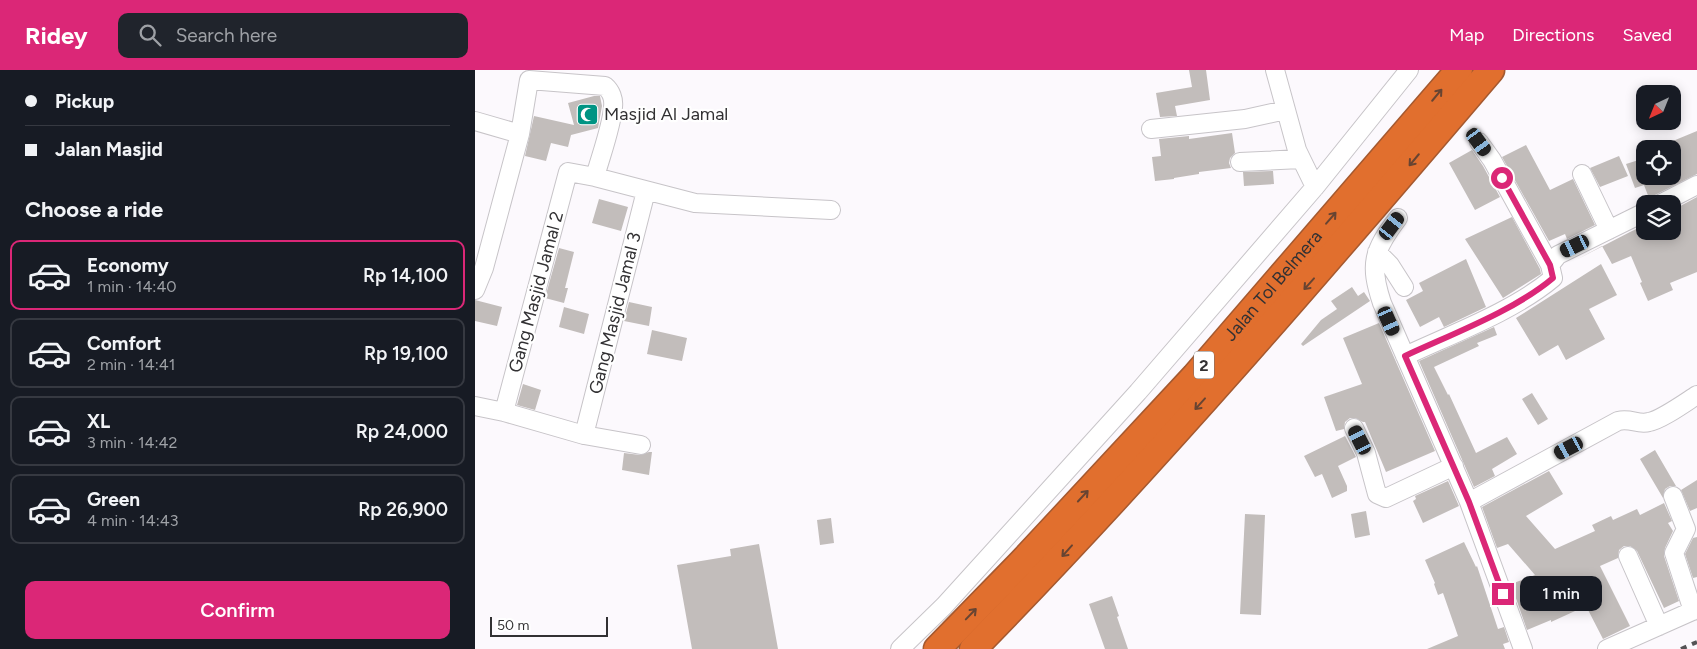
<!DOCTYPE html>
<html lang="en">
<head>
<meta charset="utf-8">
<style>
	:root { --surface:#171b24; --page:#20242c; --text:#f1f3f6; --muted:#9ea1a6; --line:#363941; --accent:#db2777 }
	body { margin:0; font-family:Figtree,sans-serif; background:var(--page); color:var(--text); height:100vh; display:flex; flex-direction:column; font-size:19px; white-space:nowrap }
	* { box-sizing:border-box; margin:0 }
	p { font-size:16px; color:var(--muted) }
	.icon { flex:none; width:28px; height:28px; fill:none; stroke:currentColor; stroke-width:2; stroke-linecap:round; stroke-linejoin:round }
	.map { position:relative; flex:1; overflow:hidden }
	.panel { display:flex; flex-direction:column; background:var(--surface); width:475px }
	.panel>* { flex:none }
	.banner { display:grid; align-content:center; height:110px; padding:0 25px; background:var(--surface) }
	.needle { width:32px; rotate:223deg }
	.fabs { position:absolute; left:1161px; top:15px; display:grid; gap:10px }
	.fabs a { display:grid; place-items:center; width:45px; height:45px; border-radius:10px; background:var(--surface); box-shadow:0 2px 12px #0003; font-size:25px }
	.scale { position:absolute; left:15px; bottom:12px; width:118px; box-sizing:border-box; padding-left:5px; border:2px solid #323133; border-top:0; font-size:14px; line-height:18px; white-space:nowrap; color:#323133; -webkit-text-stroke:4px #fff; paint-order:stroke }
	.end { position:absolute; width:22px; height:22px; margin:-11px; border:6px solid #db2777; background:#fff; box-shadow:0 0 0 2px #fff }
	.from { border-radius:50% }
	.bubble { position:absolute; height:35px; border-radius:10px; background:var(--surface); box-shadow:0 2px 12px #0003; font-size:16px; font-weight:600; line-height:35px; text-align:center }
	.car { position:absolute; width:15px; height:30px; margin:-15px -8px; border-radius:6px; box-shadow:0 0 4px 1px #0007; background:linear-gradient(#222 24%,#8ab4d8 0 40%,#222 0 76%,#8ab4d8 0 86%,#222 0) }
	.banner b { display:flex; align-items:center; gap:18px; height:48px; font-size:19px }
	.banner b+b { border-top:1px solid var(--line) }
	.banner i { width:12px; height:12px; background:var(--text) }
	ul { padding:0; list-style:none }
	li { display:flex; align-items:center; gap:15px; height:70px; margin:0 10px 8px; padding:0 15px; border:2px solid var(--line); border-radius:10px }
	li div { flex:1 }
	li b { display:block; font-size:19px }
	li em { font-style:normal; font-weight:600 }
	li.active { border-color:var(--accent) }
	li>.icon { width:45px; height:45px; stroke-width:1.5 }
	h2 { padding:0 25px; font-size:22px; line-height:60px }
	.primary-button { display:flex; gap:10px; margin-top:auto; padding:10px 25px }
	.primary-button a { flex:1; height:58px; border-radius:10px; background:var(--accent); color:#fff; font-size:20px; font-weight:600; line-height:58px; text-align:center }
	header { display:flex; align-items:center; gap:30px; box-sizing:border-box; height:70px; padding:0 25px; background:var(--accent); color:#fff }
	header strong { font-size:24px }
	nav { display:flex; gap:28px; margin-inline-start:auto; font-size:18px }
	.search { width:350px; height:45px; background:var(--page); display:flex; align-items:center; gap:12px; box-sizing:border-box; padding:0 18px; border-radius:10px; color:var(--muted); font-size:19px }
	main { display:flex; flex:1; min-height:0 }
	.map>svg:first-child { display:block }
	.building { fill:#c2bdbb }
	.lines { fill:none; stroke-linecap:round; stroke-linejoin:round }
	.minor-casing { stroke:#c7c4c8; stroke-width:20 }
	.highway-casing { stroke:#a45930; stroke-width:29 }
	.minor { stroke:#fff; stroke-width:18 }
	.highway { stroke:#e16f2e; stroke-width:26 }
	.rail { stroke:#545355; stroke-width:4; stroke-dasharray:6 6; stroke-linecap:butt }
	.oneway { stroke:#674432 }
	.route { stroke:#db2777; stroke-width:6 }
	.labels { text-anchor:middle; stroke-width:4.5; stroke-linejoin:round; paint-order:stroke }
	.shield { fill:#fff; stroke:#706f70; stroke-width:1 }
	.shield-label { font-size:16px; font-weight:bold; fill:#323133 }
	.poi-label { font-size:18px; fill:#323133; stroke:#fff; text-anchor:start }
	.street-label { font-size:18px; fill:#323133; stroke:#fff }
</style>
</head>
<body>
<header>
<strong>Ridey</strong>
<div class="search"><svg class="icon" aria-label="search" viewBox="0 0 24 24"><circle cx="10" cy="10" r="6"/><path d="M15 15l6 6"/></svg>Search here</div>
<nav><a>Map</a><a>Directions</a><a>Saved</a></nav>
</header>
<main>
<section class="panel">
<div class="banner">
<b><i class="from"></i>Pickup</b>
<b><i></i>Jalan Masjid</b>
</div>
<h2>Choose a ride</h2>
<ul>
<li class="active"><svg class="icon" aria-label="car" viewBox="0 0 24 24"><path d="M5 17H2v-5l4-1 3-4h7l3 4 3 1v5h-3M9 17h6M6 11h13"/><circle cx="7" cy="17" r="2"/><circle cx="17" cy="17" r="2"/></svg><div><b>Economy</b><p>1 min · 14:40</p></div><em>Rp 14,100</em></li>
<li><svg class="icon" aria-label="car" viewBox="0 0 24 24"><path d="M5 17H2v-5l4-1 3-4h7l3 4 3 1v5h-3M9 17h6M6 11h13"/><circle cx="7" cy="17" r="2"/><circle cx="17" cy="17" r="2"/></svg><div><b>Comfort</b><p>2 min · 14:41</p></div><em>Rp 19,100</em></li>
<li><svg class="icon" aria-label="car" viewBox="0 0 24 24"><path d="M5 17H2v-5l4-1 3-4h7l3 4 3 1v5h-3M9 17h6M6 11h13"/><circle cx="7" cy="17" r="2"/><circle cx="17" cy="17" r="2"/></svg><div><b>XL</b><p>3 min · 14:42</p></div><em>Rp 24,000</em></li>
<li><svg class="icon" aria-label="car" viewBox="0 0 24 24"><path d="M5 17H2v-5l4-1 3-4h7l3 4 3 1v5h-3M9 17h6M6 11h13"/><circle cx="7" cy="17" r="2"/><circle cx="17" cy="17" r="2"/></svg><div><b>Green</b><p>4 min · 14:43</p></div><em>Rp 26,900</em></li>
</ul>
<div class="primary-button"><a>Confirm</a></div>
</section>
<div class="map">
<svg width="1222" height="579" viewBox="0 0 1222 579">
	<rect width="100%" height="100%" fill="#fcf9fd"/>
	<path class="building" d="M714,0H731L735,30L700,36L702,46L685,47L681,23L717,17Z
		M119,26H125L127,36L123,58L96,65L93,77L76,73L71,91L50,86L59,46L99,55L93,33Z
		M1222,61V104L1174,128L1169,115L1160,118L1151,94L1170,88V106H1205L1198,86V79H1195L1193,73Z
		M757,63L760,83L755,88L754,93L756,98L724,102V104L699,108V109L680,111L677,87L686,86L684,69L714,66V69Z
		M1051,75L1075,120L1098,109L1120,155L1092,169L1090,164L1074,171L1027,87Z
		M997,80L1008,96L1025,127L1000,140L974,93Z
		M1144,86L1153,106L1125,117L1115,98Z
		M798,101L799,114L769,116L768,102Z
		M1222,127V202L1195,213L1198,220L1173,231L1165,213L1167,212L1156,186L1137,194L1127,176L1101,190L1155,162L1170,155V161H1198V140Z
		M124,129L153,137L146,161L117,153Z
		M1037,147L1065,199L1066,204L1028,228L990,169Z
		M84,178L99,182L90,218H93L89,233L70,228Z
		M991,189L1011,237L969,257L964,247L945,257L931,230L948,221L944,213Z
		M1126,194L1142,225L1114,239L1130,269L1091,290L1083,275L1064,286L1041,248Z
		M877,217L883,226L889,222L895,231L828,276L826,274L846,250L862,239L856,231Z
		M0,230L27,237L22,256L0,251Z
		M154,232L177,237L174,256L149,251Z
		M89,237L114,244L109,264L84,257Z
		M904,253L960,381L911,402L890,352H888L880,348H875L870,352L869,359L861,361L849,327L887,314L868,268Z
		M1019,257L1022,265L1002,273L1004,276L959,297L973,325L974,324L1001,383L1032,367L1042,384L1017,399L1020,406L999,417L944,291Z
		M177,260L212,268L207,291L172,284Z
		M48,314L66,320L60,340L42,335Z
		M1057,323L1073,349L1063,355L1047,329Z
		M870,366L881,387L863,396L872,416V421L857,428L847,404L840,407L829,386Z
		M1180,380L1201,416H1195L1190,419L1188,428L1165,389Z
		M174,382H177L174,405L147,400L149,383L165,385Z
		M1074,401L1088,424L1051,446L1080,479L1120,461L1117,455L1136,446L1138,450L1162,439L1165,445L1189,433L1197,451L1193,453L1198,461L1190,478L1189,486L1204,531L1189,538L1162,481L1155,476H1149L1144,480L1143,488L1125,496L1155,556L1128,569L1111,536L1076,552V550L1052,560L1036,514L1060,505L1033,474L1022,478L1007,437Z
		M1222,410V438L1215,441L1206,420Z
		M973,411L984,436L948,453L938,431L941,429L940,426Z
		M891,441L895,465L880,468L876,444Z
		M770,444L790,445L786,545L765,544Z
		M356,448L359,473L345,475L342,450Z
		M1222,467V507L1218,508L1210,484L1218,468Z
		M989,472L1001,497L1002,496L1023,559L1029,557L1034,572L1028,574L1030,579H952L983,566L968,523L963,525L959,514L960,513L950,490Z
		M284,474L303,579H217L202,495L256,486L255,479Z
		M637,526L644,546L642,547L653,579H630L614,534Z"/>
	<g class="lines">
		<defs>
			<path id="minor" d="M800,0L822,80L840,117
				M0,51L45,64
				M676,59L770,49L811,40
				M765,92L826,89
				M1107,104L1134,160
				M1185,134L1222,115
				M923,148C898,181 894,194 907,233L994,432L1048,579
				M902,182L915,195L929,217
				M1075,195L1083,185L1170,142
				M0,220L9,198L45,64L54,10L130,16C136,21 139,29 138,37C137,56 125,88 120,107
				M930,286C977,264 1039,241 1078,208L1075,195L1017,90L1004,72
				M0,336L29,342L109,365L166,375
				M29,342L93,102L120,107L220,133L356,140
				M879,358L891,383L902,424L911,428L979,396
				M109,365L171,121
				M1198,426L1211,459L1199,483L1218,541
				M994,432L1143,351C1156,348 1163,355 1174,352C1186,350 1211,332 1222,325
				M1153,486L1184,556
				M425,579L469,536L663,322L840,117L934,0
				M1132,579L1222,539"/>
			<g id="highway">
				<path id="s1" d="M462,579L546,493L720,306L984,0"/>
				<path d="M498,579C679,394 848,197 1016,0"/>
			</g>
		</defs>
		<use href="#minor" class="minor-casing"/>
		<use href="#highway" class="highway-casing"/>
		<use href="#minor" class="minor"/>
		<use href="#highway" class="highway"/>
		<path class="rail" d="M1206,579L1222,572"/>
	</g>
	<defs><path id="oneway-shaft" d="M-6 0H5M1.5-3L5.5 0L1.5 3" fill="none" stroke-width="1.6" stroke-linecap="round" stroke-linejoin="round" transform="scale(1.25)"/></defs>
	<g class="oneway">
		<use href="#oneway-shaft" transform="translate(962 25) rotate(-50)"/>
		<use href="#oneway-shaft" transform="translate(939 90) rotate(130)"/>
		<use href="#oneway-shaft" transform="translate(856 148) rotate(-49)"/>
		<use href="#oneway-shaft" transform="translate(834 214) rotate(132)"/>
		<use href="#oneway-shaft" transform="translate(725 334) rotate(132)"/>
		<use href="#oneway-shaft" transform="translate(608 426) rotate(-47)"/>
		<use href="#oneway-shaft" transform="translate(592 481) rotate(132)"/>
		<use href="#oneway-shaft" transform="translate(496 544) rotate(-46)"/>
	</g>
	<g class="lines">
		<path class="route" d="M1027,108L1075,195L1078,208C1039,241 977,264 930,286L994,432L1028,524"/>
	</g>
	<defs>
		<symbol id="mosque-square" viewBox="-11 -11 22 22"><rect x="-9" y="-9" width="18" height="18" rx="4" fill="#009483" stroke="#fff"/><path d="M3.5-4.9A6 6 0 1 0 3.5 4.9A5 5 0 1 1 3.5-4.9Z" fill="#fff"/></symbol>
	</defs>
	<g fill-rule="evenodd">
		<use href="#mosque-square" x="100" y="32" width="25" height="25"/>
	</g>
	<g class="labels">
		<rect class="shield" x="719" y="281.5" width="20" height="27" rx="4"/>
		<g class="shield-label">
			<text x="729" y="301">2</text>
		</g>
		<g class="poi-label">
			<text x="129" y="50">Masjid Al Jamal</text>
		</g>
		<g class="street-label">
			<text dy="6" stroke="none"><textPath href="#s1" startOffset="495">Jalan Tol Belmera</textPath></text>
			<text transform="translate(61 222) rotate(-75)" y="6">Gang Masjid Jamal 2</text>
			<text transform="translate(140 243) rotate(-76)" y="6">Gang Masjid Jamal 3</text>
		</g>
	</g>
</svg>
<div class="fabs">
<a><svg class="needle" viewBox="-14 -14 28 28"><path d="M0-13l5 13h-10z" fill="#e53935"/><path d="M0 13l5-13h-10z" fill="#9ea1a6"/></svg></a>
<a><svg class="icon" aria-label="locate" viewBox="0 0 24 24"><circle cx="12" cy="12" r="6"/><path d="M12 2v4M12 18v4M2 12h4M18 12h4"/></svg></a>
<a><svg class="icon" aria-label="layers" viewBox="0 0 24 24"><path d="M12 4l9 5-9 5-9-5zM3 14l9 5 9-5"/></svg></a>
</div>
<div class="scale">50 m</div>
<i class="end from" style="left:1027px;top:108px"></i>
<i class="end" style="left:1028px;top:524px"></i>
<div class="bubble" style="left:1045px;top:506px;width:82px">1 min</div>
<i class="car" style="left:1004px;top:72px;rotate:144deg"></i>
<i class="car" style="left:917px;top:156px;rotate:37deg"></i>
<i class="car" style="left:1100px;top:176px;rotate:244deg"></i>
<i class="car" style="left:914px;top:251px;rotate:156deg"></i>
<i class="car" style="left:885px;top:370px;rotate:333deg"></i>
<i class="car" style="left:1094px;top:378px;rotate:242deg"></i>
</div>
</main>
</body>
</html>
